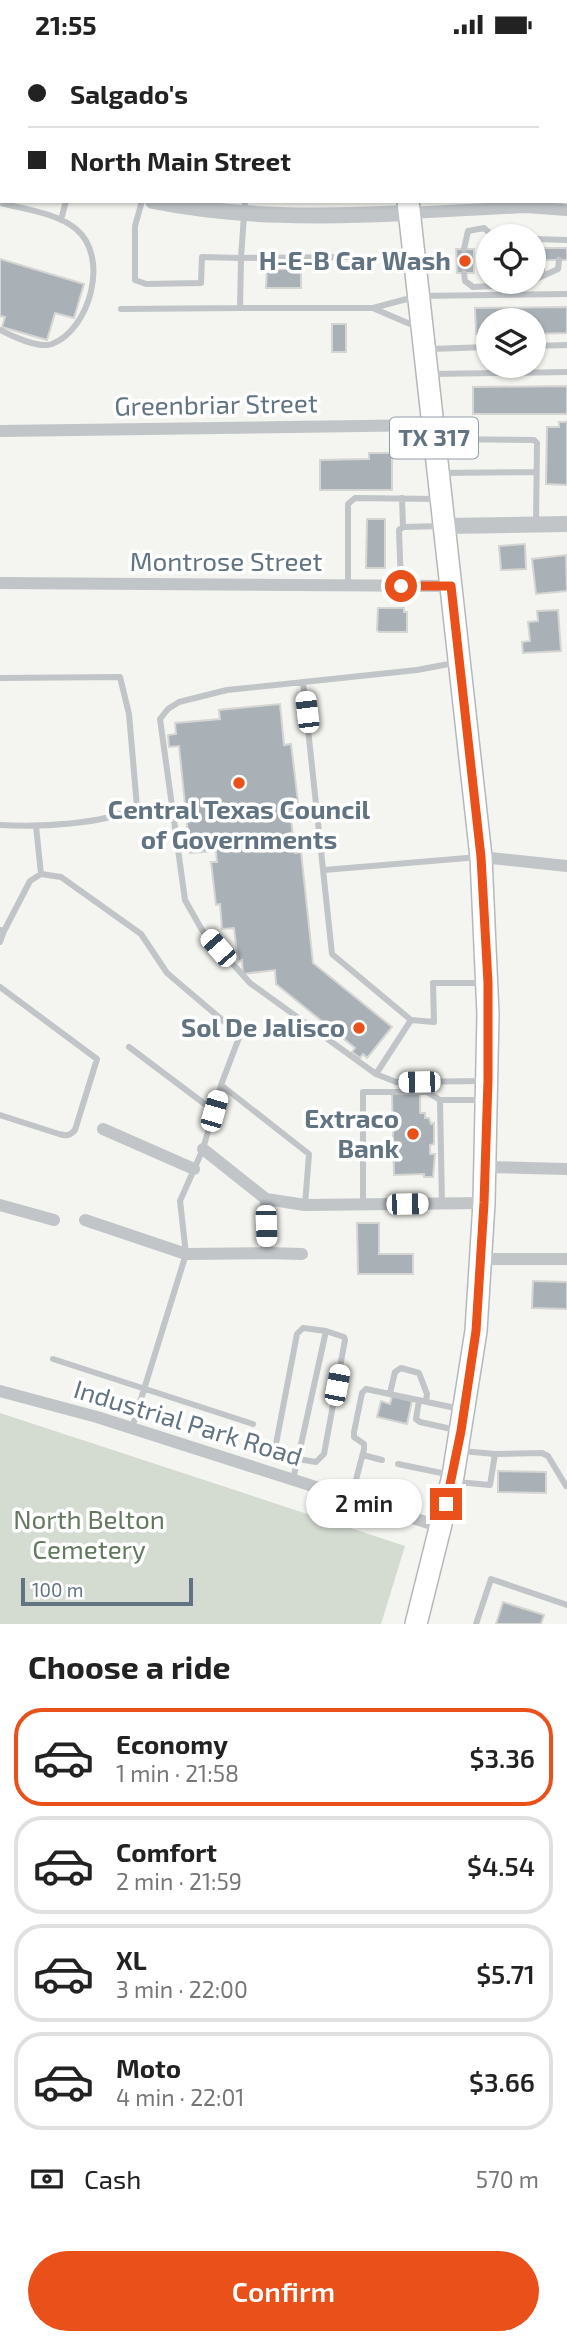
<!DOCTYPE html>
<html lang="en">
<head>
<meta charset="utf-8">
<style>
	:root { --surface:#fff; --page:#f2f2f2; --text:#222; --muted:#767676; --line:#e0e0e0; --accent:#ea511a }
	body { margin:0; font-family:"Exo 2",sans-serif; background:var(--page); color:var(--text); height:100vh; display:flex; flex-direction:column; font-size:26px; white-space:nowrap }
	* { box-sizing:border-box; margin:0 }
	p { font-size:23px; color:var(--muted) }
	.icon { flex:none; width:38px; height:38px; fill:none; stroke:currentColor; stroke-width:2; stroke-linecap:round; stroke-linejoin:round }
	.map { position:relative; height:1575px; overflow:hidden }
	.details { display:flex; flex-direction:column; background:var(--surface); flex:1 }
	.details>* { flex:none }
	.top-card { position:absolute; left:0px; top:0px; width:567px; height:154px; box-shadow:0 2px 5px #0004; display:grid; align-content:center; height:154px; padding:0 28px; background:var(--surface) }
	.buttons { position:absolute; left:476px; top:175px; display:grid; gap:14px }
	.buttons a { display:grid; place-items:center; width:70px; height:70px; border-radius:50%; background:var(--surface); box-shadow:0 2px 5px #0004; font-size:35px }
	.scale { position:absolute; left:21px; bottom:18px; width:172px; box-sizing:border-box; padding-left:7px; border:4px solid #627382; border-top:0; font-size:19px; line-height:24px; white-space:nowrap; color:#627382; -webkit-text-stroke:5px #fff; paint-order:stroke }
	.end { position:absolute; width:32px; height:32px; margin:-16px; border:9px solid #ea511a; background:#fff; box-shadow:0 0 0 4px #fff }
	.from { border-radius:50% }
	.bubble { position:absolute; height:49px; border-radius:24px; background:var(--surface); box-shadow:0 2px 5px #0004; font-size:23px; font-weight:600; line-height:49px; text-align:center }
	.car { position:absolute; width:21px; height:42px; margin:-21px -10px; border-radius:9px; box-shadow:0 0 5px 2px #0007; background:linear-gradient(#fff 24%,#345 0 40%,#fff 0 76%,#345 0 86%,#fff 0) }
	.top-card b { display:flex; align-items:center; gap:24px; height:66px; font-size:26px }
	.top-card b+b { border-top:2px solid var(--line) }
	.top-card i { width:18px; height:18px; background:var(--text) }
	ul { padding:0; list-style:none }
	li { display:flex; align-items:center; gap:21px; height:98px; margin:0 14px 10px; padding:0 14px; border:4px solid var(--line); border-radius:28px }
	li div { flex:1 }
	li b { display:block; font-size:26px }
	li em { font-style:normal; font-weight:600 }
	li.selected { border-color:var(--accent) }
	li>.icon { width:63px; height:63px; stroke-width:1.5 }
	h2 { padding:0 28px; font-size:32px; line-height:84px }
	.pay { display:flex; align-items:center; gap:18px; height:77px; padding:0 28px; font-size:26px }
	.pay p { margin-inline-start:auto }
	.action { display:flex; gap:14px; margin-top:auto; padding:14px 28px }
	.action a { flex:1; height:80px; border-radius:42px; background:var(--accent); color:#fff; font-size:28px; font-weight:600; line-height:80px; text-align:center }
	.status { display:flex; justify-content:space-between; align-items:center; height:49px; padding:0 35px; background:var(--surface); direction:ltr }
	.status svg { height:19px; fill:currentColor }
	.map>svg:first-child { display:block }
	.built { fill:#e4e6e3 }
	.green { fill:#d4dbd1 }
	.building { fill:#a9b1b6; stroke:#d5d5d3; stroke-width:2 }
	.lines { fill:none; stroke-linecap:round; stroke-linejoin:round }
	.primary-casing { stroke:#b4b8bc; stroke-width:24 }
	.service { stroke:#c1c5c8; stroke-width:6 }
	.minor { stroke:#c1c5c8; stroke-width:12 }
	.tertiary { stroke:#c1c5c8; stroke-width:16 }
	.primary { stroke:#fff; stroke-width:21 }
	.route { stroke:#ea511a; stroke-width:9 }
	.poi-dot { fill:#ea511a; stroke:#fff; stroke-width:2.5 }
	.labels { text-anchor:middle; stroke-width:7; stroke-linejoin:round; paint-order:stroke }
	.shield { fill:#fff; stroke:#919da8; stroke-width:2 }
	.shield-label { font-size:24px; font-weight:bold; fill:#627382 }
	.poi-label { font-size:26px; font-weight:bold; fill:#627382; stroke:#fff; text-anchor:end }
	.street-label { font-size:26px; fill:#627382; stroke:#fff }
	.park-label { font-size:26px; fill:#657961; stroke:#fff }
</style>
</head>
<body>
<div class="status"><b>21:55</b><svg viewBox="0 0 49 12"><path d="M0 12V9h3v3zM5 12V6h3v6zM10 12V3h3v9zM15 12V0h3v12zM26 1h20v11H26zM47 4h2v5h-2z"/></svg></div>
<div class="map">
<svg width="567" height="1575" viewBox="0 0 567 1575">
	<rect width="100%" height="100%" fill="#f4f4f0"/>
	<path class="built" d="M0,0H365V2H2V82Z"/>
	<path class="green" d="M0,1364L405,1497L381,1575H0Z"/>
	<path class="building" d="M520,0H567V37L565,2Z
		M534,199H567V211H534Z
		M456,200H474V224H457Z
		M0,210L84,235L74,269L55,264L47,291L2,278L5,268L0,267Z
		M267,220H301V239H266Z
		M567,258V284L534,285V271H488V285H476L475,259Z
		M332,275H346V303H332Z
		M567,337V365H473V338Z
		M559,373H567V436L546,435L547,378H559Z
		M369,404H392V441H320V411L369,410Z
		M367,470H385V519H366Z
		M525,495L526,520L501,521L499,497Z
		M566,506L567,542L536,545L532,510Z
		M378,559H404V563H407V583H379L377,581Z
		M558,561L561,602L523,604L522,593L530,592L528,573L538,572L537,562Z
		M280,655L284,696L291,695L299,761L290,762L295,804L301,803L313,914L392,978L367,1009L363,1005L360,1009L352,1003L355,999L276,935L275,921L243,925L242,911L238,913L234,879L222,880L220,855L216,856L211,813H217L216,802L190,804L179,697L169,698L168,686L176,685L175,674L220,670L219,661Z
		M392,1045H420V1064H425V1069H429L431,1075L434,1074V1095L430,1096V1105H435L433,1128H424V1125L394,1126Z
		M357,1174H379V1205H413V1225H358Z
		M533,1232L567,1233V1260L532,1259Z
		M392,1347L412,1352L407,1375L377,1368L381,1352L390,1355Z
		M498,1422L546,1423V1444L498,1443Z
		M503,1553L544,1566L541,1575H496Z"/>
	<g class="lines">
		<defs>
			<path id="primary" d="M398,0V2
				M408,152L481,808L488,965L484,1154L476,1282L453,1427L416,1575"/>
		</defs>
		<use href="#primary" class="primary-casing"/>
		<path class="service" d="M448,0V2
			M261,2V0
			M565,40H567
			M142,152L135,177V231L146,235L201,234L202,208L241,209L245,152
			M0,154C24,160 57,164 76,180C110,208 90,280 52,295C38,300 12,287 0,281
			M61,171L66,152
			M534,190L567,191
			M464,200L468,182L484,179L493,187
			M464,224L465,232L473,238L494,237
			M542,227V211
			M534,231L558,220L559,211
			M240,259H373L418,247L567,245
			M121,260L240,259L241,209L347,208
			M375,260L417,278
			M534,297L567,296
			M430,300L488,298
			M433,325L567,323
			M440,390L534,391L537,394L536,474
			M440,424L536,423
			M402,449L403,478
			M348,536V455L355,449L437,450
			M401,537L399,481L403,478L442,477
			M454,614L417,621L227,641L179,653L168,660L160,670L185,851L202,881L250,934L376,1025L396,1033L483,1032
			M0,629L120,628L129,665L137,758C103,776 39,778 0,776
			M303,633L332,905L411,971L434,973L433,934H482
			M36,777L41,825
			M324,821L479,808
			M0,881L4,882L30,832L41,825L61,828L141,885L167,924L240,986L221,1036L309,1105L305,1156
			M0,893L4,882
			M0,938L97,1010L75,1081C70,1087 66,1087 59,1085L0,1066
			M129,998L214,1062
			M376,1025L411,971
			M363,1155V1043H427L440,1051
			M442,1155L440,1051H482
			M53,1310L253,1375
			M390,1344L395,1323L401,1319L419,1324L427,1345L426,1352
			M419,1351L416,1370L420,1373L456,1381
			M132,1379L186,1205L180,1152L203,1100L221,1036
			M495,1405L542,1404L548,1407L566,1437
			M363,1406L382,1411
			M398,1415L451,1426
			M293,1430L300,1400L326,1282L303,1279L297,1285L275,1400L298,1410L316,1413L324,1405L345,1291L344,1288L326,1282
			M457,1433L490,1436L495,1405L462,1402
			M351,1450L364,1400V1395L354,1388V1383L362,1344L366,1340L460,1360
			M476,1575L491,1530L567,1556"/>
		<path class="minor" d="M409,164L525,158L567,161
			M0,382L433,376
			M0,534L451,537
			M481,808L567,817
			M103,1080L194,1120
			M203,1100L266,1150
			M485,1118L567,1120
			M0,1156L54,1171
			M85,1171L186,1205L267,1204L266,1150L305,1156L484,1154
			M267,1204L302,1205
			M481,1210H567
			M0,1342L97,1368L441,1478"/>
		<path class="tertiary" d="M0,110L2,111
			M153,152C237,169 323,168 409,164
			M445,477L567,475"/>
		<use href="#primary" class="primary"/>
	</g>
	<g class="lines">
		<path class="route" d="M401,537H451L481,808L488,934V1031L484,1154L476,1282L461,1382L446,1455"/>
	</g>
	<g class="poi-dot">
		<circle cx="465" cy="212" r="7"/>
		<circle cx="239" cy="734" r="7"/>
		<circle cx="359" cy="979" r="7"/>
		<circle cx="413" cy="1085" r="7"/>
	</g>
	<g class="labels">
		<rect class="shield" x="390" y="368.5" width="88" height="41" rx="5"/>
		<g class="shield-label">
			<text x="434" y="397">TX 317</text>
		</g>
		<g class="poi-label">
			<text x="451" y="221">H-E-B Car Wash</text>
			<text x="239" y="770" text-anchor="middle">Central Texas Council<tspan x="239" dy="30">of Governments</tspan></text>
			<text x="345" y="988">Sol De Jalisco</text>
			<text x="399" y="1079">Extraco<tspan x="399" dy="30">Bank</tspan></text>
		</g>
		<g class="street-label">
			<text transform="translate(216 356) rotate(-1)" y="9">Greenbriar Street</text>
			<text x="226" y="522">Montrose Street</text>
			<text transform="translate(188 1374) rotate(17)" y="9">Industrial Park Road</text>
		</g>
		<g class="park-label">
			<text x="89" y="1480">North Belton<tspan x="89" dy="30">Cemetery</tspan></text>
		</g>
	</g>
</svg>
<div class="buttons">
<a><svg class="icon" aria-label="locate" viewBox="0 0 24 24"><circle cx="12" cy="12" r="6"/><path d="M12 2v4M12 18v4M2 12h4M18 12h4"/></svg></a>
<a><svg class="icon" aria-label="layers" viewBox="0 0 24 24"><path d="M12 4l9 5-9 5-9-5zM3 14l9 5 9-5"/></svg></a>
</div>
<div class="scale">100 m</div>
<i class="end from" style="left:401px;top:537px"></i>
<i class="end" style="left:446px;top:1455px"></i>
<div class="bubble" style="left:306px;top:1430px;width:116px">2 min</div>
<i class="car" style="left:307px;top:663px;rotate:353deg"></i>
<i class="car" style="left:218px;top:899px;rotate:319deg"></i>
<i class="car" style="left:419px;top:1033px;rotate:269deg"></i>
<i class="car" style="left:214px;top:1062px;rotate:16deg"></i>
<i class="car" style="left:407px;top:1155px;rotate:89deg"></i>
<i class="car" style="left:266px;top:1177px;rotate:178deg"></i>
<i class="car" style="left:337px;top:1336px;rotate:11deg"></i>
<div class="top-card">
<b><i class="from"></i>Salgado's</b>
<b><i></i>North Main Street</b>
</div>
</div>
<section class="details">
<h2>Choose a ride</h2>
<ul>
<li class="selected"><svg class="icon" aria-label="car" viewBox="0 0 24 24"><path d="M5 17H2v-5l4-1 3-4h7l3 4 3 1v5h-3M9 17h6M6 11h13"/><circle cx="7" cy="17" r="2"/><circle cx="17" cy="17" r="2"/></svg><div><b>Economy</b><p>1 min · 21:58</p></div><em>$3.36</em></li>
<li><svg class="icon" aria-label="car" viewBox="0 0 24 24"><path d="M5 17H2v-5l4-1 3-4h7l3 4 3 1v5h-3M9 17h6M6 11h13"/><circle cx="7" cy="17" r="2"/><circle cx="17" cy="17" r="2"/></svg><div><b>Comfort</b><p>2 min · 21:59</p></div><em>$4.54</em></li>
<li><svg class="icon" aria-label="car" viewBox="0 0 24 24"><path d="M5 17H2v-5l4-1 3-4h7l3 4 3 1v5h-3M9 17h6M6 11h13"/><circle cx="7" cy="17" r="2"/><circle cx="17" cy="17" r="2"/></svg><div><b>XL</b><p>3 min · 22:00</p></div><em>$5.71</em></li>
<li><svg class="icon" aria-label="car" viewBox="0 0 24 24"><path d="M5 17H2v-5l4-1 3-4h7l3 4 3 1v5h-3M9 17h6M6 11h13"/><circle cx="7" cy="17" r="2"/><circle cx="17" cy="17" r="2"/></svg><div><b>Moto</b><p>4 min · 22:01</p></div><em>$3.66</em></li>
</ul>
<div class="pay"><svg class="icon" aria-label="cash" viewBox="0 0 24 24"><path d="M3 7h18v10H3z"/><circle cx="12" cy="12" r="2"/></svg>Cash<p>570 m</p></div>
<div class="action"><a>Confirm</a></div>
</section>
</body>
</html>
